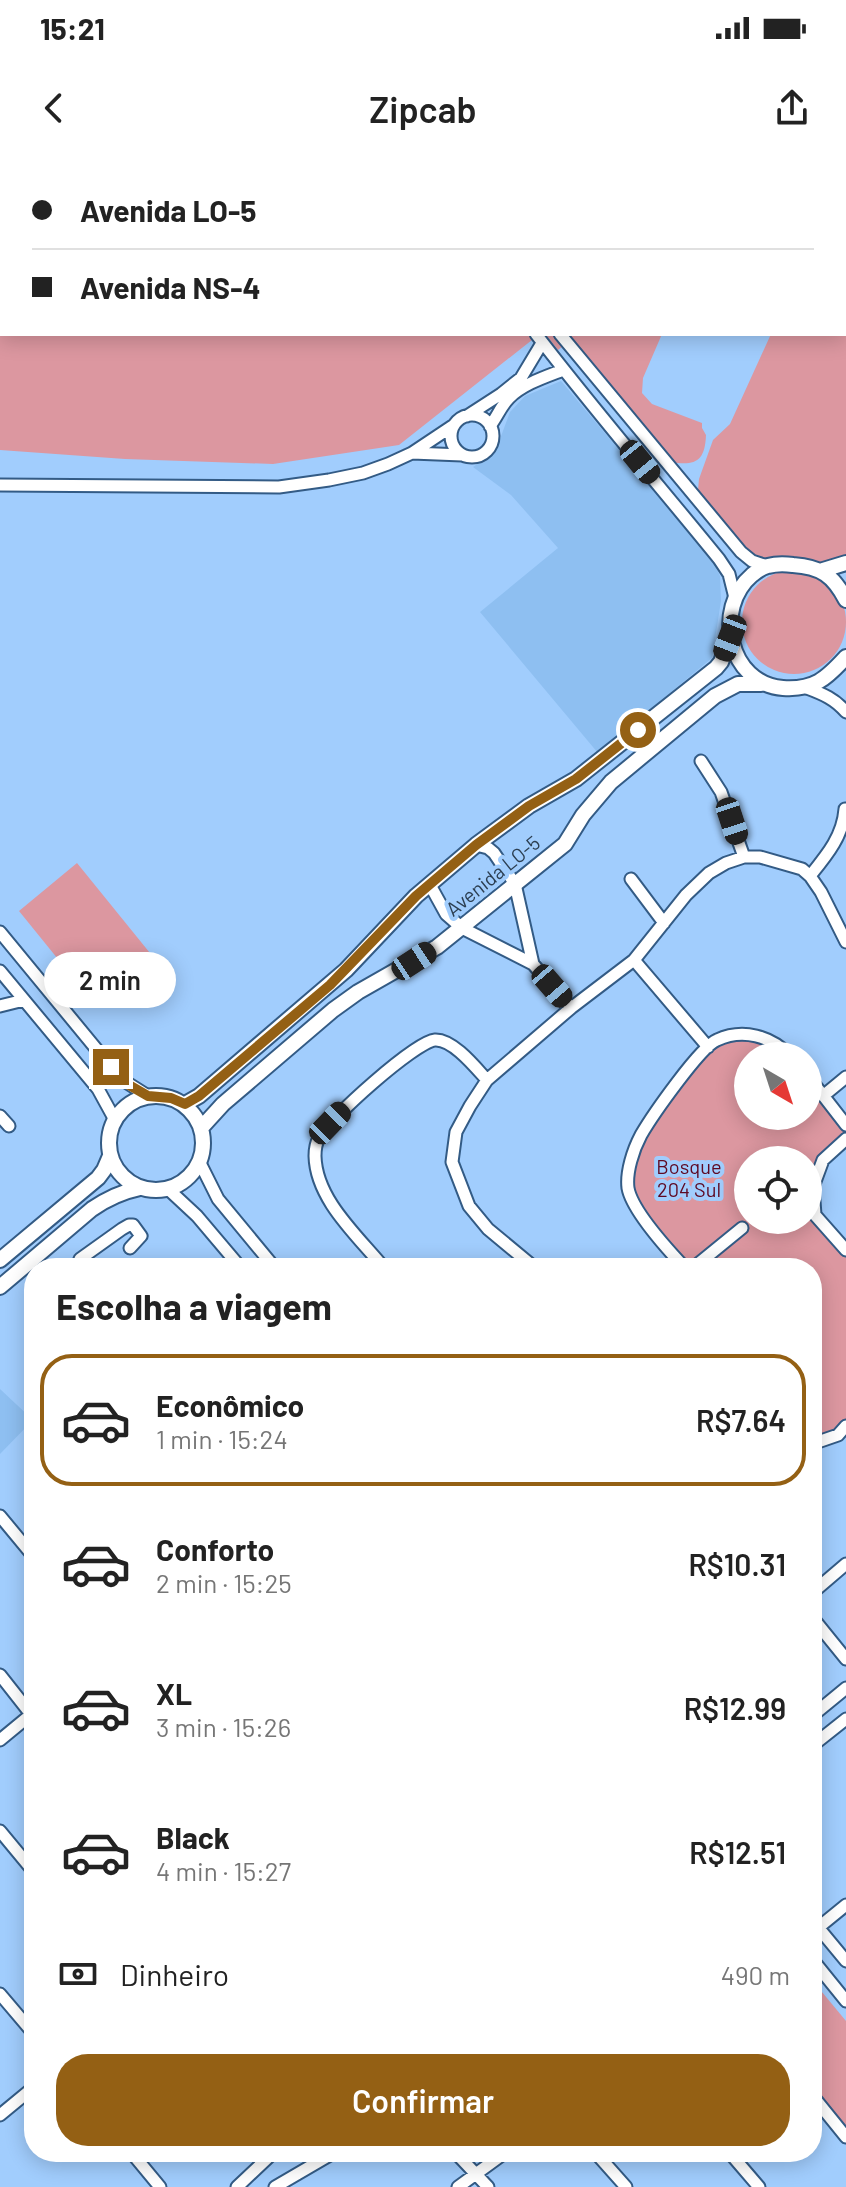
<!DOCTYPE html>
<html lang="pt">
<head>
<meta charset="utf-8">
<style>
	:root { --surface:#fff; --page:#f6f6f6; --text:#222; --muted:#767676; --line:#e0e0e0; --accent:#946014 }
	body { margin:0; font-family:Barlow,sans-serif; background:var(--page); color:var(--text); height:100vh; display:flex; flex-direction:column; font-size:30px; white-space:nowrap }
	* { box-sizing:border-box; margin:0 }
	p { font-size:26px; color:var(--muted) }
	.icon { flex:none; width:44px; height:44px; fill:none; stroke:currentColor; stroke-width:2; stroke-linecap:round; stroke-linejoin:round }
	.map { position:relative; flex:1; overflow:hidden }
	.details { position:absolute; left:24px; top:1098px; width:798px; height:904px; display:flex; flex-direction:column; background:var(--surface); border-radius:32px; box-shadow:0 4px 20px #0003 }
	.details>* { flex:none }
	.guide { position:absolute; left:0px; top:0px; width:846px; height:176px; box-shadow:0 4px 20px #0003; display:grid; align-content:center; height:176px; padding:0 32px; background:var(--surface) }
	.needle { width:52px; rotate:141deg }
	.buttons { position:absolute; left:734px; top:882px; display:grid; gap:16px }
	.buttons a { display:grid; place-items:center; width:88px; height:88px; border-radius:50%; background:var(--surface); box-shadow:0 4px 20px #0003; font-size:40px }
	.end { position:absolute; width:36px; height:36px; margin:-18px; border:10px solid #946014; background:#fff; box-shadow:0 0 0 4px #fff }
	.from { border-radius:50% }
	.bubble { position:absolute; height:56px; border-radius:28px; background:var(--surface); box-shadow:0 4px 20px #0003; font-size:26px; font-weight:600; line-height:56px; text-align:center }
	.car { position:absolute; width:24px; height:48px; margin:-24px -12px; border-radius:10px; box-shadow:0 0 6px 2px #0007; background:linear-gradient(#222 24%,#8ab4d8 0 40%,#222 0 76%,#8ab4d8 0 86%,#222 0) }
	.guide b { display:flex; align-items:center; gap:28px; height:76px; font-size:30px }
	.guide b+b { border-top:2px solid var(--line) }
	.guide i { width:20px; height:20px; background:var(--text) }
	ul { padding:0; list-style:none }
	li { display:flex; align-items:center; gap:24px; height:132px; margin:0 16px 12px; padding:0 16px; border:4px solid transparent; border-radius:32px }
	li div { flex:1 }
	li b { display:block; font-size:30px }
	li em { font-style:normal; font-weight:600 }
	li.active { border-color:var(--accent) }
	li>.icon { width:72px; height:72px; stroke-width:1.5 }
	h2 { padding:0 32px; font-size:36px; line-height:96px }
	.pay { display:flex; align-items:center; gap:20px; height:88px; padding:0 32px; font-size:30px }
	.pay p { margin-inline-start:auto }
	.button { display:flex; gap:16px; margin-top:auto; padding:16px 32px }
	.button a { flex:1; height:92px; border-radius:32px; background:var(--accent); color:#fff; font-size:32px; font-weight:600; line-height:92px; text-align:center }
	.status { display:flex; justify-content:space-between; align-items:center; height:56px; padding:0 40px; background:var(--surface); direction:ltr }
	.status svg { height:22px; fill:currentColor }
	header { display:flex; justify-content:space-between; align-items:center; height:104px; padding:0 32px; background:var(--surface); font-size:36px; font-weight:600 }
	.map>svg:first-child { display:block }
	.built { fill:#8ebff1 }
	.green { fill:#dc97a0; fill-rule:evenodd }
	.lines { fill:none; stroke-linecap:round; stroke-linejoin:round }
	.minor-casing { stroke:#335b85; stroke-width:15 }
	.major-casing { stroke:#335b85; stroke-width:18 }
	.minor { stroke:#fff; stroke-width:11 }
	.major { stroke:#fff; stroke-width:14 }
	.route { stroke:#946014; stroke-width:10 }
	.labels { text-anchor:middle; stroke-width:8; stroke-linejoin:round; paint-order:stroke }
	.street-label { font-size:20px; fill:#2c3f52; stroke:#a1cdfd }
	.park-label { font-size:20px; fill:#5e0923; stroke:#a1cdfd }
</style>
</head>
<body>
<div class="status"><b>15:21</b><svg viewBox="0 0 49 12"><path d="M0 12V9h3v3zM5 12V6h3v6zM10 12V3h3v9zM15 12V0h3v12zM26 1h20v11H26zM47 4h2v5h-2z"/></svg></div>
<header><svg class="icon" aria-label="back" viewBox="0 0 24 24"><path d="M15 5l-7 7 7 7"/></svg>Zipcab<svg class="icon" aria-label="share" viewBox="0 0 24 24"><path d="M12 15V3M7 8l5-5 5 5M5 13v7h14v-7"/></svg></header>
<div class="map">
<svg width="846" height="2027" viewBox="0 0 846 2027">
	<rect width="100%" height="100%" fill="#a1cdfd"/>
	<path class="built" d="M561,221L713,401L720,416L721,441L712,498L598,593L480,452L558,388L511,335L473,307L491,295L500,279L510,252L525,236Z
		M0,1229L33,1260L0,1294Z"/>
	<path class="green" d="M0,0H389L391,2H2V174H536L537,176L399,285L273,304L125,299L0,290Z
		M403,0H846V401L822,407L754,399L702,343L698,330L699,319L713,280L730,264L771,174H844V2H405Z
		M545,174H662L643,218L642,233L652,244L702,263V268L706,275C705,302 695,306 670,302L569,181L558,190Z
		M742 462a52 52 0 1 1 104 0a52 52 0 1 1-104 0Z
		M77,703L154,798L96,846L19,751Z
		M741,874L790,896H748V956H808V916L846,965V979L823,1000L813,1027L815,1055L846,1090V1266L812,1284V1108H685L628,1029L641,977L716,880ZM748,1000H808V1060H748Z
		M812,1820L846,1861V1969L812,1927Z"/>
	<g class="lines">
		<defs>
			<path id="minor" d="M389,0L391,2
				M418,0L419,2
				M536,174C595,251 658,324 719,399L729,414L735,438
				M560,174L741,392L752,401L767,406
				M451 276a21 21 0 1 1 42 0a21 21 0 1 1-42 0Z
				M467,256L501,234L521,218L542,183
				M490,266C497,257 501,246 509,238C523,224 545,217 563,210
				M412,293L462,295
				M0,325L279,327L329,320L363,313L388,304L412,293L454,265
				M807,528C823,534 835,539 846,552
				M701,601L721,632L744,697
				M476,685L488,688L494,693L515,724L533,804
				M810,716C827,695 843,676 845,649
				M631,719L664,763
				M430,725L446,754L462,768L533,804L571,848
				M0,772L121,919L148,936
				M634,800L708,887
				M0,811L98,929L115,960
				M0,846L24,840
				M808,916L846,965
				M823,936L846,917
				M0,956L9,966
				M846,979L823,1000L813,1027L815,1055L846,1090
				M200,1003L218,1039L275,1108
				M168,1029L197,1056L241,1108
				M78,1108L80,1099L122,1069L129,1065H133L141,1076L130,1088
				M384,1108C358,1076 316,1040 315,996C315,990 316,983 319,978C329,959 415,882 435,880C453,879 476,908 487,920
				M535,1108L488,1069L469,1046L452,1002L456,972L470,946L487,920L571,848L634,800L686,735L709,713L726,703L744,697H760L802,709L810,716L821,732L846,782
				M685,1108C669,1091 632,1051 628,1028C626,1012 633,990 641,975C652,956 700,887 717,880C743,868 771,876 790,896
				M693,1108L742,1068
				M812,1284L838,1275L846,1266
				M0,1356L34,1397
				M812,1433L846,1404
				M812,1457L846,1499
				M0,1515L34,1558
				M812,1556L846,1528
				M0,1580L34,1552
				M812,1586L846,1559
				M0,1671L34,1712
				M812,1760L846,1801
				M819,1767L846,1745
				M812,1799L846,1841
				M0,1834L34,1874
				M812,1935L846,1977
				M0,1955L34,1927
				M131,1992L160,2027
				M455,1992L488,2027
				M595,1992L626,2027
				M729,1992L759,2027
				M237,2027L274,1992
				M275,2027L335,1992
				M458,2027L506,1992"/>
			<path id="major" d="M823,410L846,403
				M846,440C833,415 821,407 793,405C786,404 775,404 768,406C763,407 757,411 752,415C713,448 728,524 783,528C814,530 826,519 846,497
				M109 983a47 47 0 1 1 94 0a47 47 0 1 1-94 0Z
				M185,944L199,936L346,810L416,736L476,685L529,646L576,619L716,508L721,502L730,478
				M202,967L223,944L333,850L358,832L437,787L565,684L583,655L611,622L715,536L738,524H761
				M0,1100L98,1018L104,1010L110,996
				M0,1127L92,1049C108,1038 121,1032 140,1028"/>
		</defs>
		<use href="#minor" class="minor-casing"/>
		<use href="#major" class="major-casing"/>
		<use href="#minor" class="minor"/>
		<use href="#major" class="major"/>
	</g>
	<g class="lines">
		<path class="route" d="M111,907L129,925L148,936L171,938L185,944L199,936L330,825L416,736L476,685L529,646L576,619L638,570"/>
	</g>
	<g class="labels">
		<g class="street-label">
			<text transform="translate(493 716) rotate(-39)" y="7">Avenida LO-5</text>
		</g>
		<g class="park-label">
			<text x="689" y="1014">Bosque<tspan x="689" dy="23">204 Sul</tspan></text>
		</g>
	</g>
</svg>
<div class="buttons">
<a><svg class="needle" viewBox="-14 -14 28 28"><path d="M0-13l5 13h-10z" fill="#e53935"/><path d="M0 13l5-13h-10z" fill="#767676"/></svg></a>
<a><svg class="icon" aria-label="locate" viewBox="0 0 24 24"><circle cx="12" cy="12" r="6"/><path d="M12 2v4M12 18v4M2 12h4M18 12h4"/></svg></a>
</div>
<i class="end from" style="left:638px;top:570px"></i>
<i class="end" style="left:111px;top:907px"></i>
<div class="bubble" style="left:44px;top:792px;width:132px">2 min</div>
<i class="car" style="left:640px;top:302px;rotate:141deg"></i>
<i class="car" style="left:730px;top:478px;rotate:201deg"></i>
<i class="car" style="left:732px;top:661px;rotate:162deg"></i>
<i class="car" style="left:414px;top:801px;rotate:57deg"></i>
<i class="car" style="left:552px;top:826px;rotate:139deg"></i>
<i class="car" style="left:330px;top:963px;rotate:44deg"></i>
<div class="guide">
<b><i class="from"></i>Avenida LO-5</b>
<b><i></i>Avenida NS-4</b>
</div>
<section class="details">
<h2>Escolha a viagem</h2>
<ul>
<li class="active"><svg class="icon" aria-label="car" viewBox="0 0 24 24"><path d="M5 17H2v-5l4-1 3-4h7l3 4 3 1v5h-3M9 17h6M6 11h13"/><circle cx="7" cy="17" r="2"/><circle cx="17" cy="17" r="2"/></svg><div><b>Econômico</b><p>1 min · 15:24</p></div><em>R$7.64</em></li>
<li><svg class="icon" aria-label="car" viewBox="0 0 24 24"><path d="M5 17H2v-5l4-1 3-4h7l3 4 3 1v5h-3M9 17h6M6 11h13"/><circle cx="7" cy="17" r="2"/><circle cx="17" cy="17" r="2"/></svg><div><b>Conforto</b><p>2 min · 15:25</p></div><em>R$10.31</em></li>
<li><svg class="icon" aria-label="car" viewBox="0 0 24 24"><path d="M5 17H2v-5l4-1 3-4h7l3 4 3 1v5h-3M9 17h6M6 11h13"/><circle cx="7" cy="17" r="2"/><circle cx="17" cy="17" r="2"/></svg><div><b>XL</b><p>3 min · 15:26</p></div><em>R$12.99</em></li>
<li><svg class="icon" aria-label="car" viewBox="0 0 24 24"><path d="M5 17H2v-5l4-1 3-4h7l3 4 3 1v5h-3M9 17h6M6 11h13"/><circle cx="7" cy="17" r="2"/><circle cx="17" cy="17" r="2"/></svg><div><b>Black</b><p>4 min · 15:27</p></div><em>R$12.51</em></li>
</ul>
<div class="pay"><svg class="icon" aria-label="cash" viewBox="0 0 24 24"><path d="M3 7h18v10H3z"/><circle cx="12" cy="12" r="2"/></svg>Dinheiro<p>490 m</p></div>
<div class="button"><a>Confirmar</a></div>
</section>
</div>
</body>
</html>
